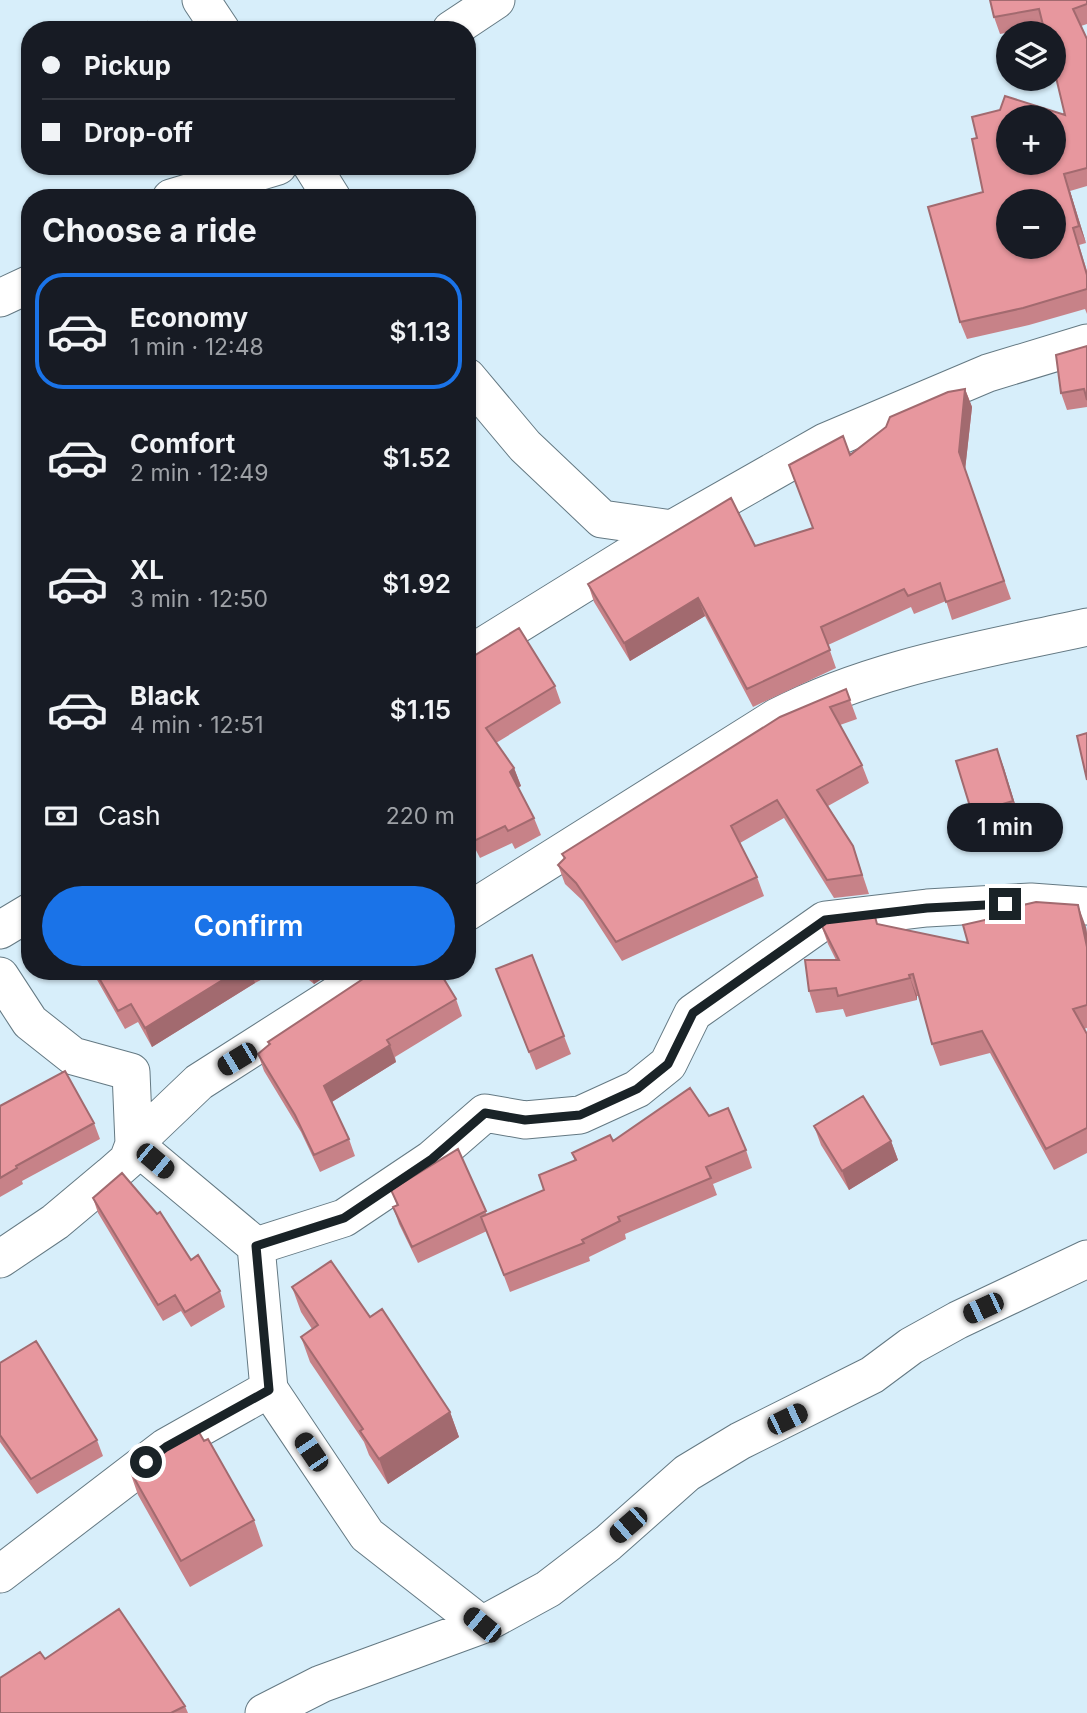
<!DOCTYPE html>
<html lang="en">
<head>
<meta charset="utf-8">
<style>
	:root { --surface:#171b24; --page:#242831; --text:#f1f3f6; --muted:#9ea1a6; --line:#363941; --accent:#1a73e8 }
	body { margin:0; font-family:Inter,sans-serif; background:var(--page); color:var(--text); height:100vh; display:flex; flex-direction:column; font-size:26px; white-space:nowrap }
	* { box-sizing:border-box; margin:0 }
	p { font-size:23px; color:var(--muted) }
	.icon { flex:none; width:38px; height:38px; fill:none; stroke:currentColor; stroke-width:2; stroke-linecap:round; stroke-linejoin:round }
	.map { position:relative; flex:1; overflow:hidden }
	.sheet { position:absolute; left:21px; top:189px; width:455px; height:791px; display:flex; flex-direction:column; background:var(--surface); border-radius:28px; box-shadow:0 2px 5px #0004 }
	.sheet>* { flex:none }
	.guide { position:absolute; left:21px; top:21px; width:455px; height:154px; border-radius:28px; box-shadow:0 2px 5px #0004; display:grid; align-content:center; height:154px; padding:0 21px; background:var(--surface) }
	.tools { position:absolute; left:996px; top:21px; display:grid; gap:14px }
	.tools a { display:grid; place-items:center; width:70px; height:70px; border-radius:50%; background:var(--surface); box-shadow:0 2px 5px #0004; font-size:35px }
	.end { position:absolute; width:32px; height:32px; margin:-16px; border:9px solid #1a2327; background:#fff; box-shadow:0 0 0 4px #fff }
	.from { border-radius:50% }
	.bubble { position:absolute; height:49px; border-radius:24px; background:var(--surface); box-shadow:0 2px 5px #0004; font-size:23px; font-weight:600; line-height:49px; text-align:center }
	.car { position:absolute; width:21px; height:42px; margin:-21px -10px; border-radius:9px; box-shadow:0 0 5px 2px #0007; background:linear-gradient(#222 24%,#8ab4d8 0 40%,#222 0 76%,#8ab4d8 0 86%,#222 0) }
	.guide b { display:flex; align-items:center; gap:24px; height:66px; font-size:26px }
	.guide b+b { border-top:2px solid var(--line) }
	.guide i { width:18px; height:18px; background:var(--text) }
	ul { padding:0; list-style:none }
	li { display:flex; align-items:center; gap:21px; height:116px; margin:0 14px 10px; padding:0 7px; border:4px solid transparent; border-radius:28px }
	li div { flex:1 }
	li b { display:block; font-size:26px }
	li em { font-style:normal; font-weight:600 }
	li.active { border-color:var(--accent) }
	li>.icon { width:63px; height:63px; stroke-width:1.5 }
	h2 { padding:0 21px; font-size:32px; line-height:84px }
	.pay { display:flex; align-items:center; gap:18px; height:77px; padding:0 21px; font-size:26px }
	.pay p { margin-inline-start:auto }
	.cta { display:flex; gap:14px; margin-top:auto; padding:14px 21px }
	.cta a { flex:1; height:80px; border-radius:42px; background:var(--accent); color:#fff; font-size:28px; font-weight:600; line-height:80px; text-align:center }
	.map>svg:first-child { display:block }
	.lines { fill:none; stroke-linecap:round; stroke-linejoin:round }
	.street-casing { stroke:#647983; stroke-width:39 }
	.street { stroke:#fff; stroke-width:37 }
	.wall { fill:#c78288 }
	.shaded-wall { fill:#a26a6f }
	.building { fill:#e7979e; stroke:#a26a6f; stroke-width:2; fill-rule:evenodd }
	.route { stroke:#1a2327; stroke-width:9 }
</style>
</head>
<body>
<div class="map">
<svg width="1087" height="1713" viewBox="0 0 1087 1713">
	<rect width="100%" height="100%" fill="#d7eefa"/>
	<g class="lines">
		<defs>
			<path id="street" d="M201,0L221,30
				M451,30L496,0
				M312,166L332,198
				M171,198L278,166
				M0,298L30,284
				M467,377L525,446L602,519L672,529
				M467,656L672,529L825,442L988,373L1087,343
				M467,912L777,717C874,667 982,650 1087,627
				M0,930L30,912
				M0,976L30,1022L73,1056L131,1072L134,1144L256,1246L344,1218L432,1159L485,1113L525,1120L580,1115L637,1089L668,1064L693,1013L825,920L927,908L1031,902L1087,906
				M256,1246L269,1389L367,1535L482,1625
				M0,1259L55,1222L111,1175L128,1160L134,1144L199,1082L373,971
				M0,1574L166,1447L269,1389
				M264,1713L321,1684L482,1625L548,1589L608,1543L687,1473L740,1441L872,1375L911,1346L958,1320L1087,1259"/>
		</defs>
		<use href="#street" class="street-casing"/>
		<use href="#street" class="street"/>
	</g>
	<path class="wall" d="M1087,0V24L1081,26L1087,39V186L1070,191L1086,243L1079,245L1087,271V314L1085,309L1029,325L967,339L960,322L983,192L1065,115L1043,26L1000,34L994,17Z
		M1087,346V407L1067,410L1061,393Z
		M965,389L972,407L965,470L1011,599L952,620L946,601L914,614L911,607L828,645L836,668L753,707L705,616L630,661L594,602L588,584L755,546L813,528L850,455Z
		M467,658L555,686L561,703L496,743L514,768L521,786L518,787L534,818L541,835L515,849L512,843L480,858L467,833Z
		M846,689L857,719L840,725L862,765L869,783L828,806L853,846L869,894L834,898L784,818L740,843L757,877L764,896L622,961L583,901L565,884L558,865L564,859L562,854Z
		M997,749L1020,820L979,832L972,813Z
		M820,922L878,924L968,943L1086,927L1087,934V1028L1084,1029L1087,1034V1153L1054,1170L990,1053L940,1066L932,1044L919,996H917V1000L846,1017L843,1009L816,1013L809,991L836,960L828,944Z
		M496,969L564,1036L571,1054L536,1070Z
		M92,971H278L255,983L152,1047L138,1022L125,1029Z
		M298,971H334L314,984Z
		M456,999L462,1016L395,1057L396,1062L332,1102L349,1139L355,1156L320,1172L301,1132L264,1071L258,1054L269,1044L268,1042Z
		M0,1106L94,1123L100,1139L22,1181L23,1184L0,1197Z
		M709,1116L746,1150L752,1168L713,1184L717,1195L625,1234L626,1239L589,1257L590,1261L510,1292L487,1231L418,1263L399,1224L393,1207L397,1205L391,1190L458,1149L487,1215L544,1190L539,1175L575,1161L572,1153L613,1141Z
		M814,1126L891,1141L898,1160L849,1190L821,1145Z
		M93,1198L191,1260L220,1291L225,1307L191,1327L181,1311L163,1321L98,1213Z
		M292,1287L370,1317L450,1412L459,1437L388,1484L369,1455L364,1442L310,1362L301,1337L312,1329L301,1312Z
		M0,1363L97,1440L103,1456L37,1494L0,1442Z
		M129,1469L254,1520L263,1546L190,1587L138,1495Z
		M45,1659L185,1706L188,1713H0Z"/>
	<path class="shaded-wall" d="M1064,174L1070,191L1086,243L1079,226Z
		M965,389L972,407L965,470L1011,599L959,452Z
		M698,598L705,616L630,661L624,643Z
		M997,749L1004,768L1020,820L1013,801Z
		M514,768L521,786L516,789L510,772Z
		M1078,905L1086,927L1087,934V947Z
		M237,971H251L255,983L152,1047L145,1028Z
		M309,971H334L314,984Z
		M909,975L917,996V1000L910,978Z
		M390,1045L396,1062L330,1103L324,1086Z
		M891,1141L898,1160L849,1190L842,1171Z
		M450,1412L459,1437L388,1484L379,1459Z"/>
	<path class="building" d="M990,0H1087V4L1073,9L1087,39V168L1064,174L1079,226L1073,228L1087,275V289L1023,308L960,322L928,207L983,192L972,139L977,138L972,117L1000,110L1005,96L1065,115L1054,69V33H1045L1039,9L994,17ZM1008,117H1054V163H1008ZM1008,201H1054V247H1008Z
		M147,22L151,30H132Z
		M1087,346V400L1084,389L1061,393L1056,355Z
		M965,389L959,452L1004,581L946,602L940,583L908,596L904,589L821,627L830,650L747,689L698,598L624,643L588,584L731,498L755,546L813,528L789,465L843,436L850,455L886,427L890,417L948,392Z
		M519,628L555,686L486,728L514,768L510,772L534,818L508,831L505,826L474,841L467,828V658L472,657Z
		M846,689L850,700L830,707L862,765L817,790L853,846L862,875L827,880L777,800L731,826L757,877L616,942L576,883L558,865L565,858L562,854L780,717Z
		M1087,733V780L1077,736Z
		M997,749L1013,801L972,813L956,761Z
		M1036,902L1078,905L1087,947V1005L1073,1009L1087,1034V1128L1046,1149L982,1031L932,1044L913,974L909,975L910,978L838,996L836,988L809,991L805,960H839L820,922L825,919L874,913L877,924L968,943L963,925L994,918L997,911Z
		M532,955L564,1036L529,1052L496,969Z
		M95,971H237L145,1028L131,1004L118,1011Z
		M375,971H439L456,999L387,1040L390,1045L324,1086L349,1139L314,1155L295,1115L258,1054L270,1044L268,1042Z
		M65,1071L94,1123L16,1166L17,1168L0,1178V1106Z
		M690,1088L709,1116L728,1108L746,1150L706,1167L711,1178L618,1217L620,1221L582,1240L584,1243L504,1275L481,1217L544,1190L539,1175L576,1160L572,1153L610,1135L613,1141Z
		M863,1096L891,1141L842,1171L814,1126Z
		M458,1149L486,1211L412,1247L393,1207L398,1205L391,1190Z
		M122,1173L157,1214L160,1212L191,1260L198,1255L220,1291L185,1312L175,1295L158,1305L93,1198Z
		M331,1261L370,1317L382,1309L450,1412L379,1459L360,1431L363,1429L301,1337L318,1325L292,1287Z
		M36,1341L97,1440L31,1479L0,1435V1363Z
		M196,1427L204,1441L208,1439L254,1520L181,1561L129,1469Z
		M119,1609L185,1706L171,1713H0V1678L40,1652L45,1659Z"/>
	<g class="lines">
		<path class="route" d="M146,1462L166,1447L269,1390L256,1246L344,1218L432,1159L485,1113L525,1120L580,1115L637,1089L668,1064L693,1013L825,920L927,908L1005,904"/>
	</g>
</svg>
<div class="tools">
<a><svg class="icon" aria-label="layers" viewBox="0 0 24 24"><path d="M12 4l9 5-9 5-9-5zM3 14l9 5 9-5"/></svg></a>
<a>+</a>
<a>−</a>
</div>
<i class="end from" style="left:146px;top:1462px"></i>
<i class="end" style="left:1005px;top:904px"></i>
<div class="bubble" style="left:947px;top:803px;width:116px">1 min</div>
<i class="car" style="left:237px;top:1059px;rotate:239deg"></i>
<i class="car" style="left:155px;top:1161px;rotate:130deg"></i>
<i class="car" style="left:983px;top:1308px;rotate:245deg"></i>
<i class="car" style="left:787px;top:1419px;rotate:64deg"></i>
<i class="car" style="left:311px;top:1452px;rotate:326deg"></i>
<i class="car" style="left:628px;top:1525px;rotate:229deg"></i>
<i class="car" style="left:482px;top:1625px;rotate:309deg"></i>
<div class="guide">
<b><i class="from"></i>Pickup</b>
<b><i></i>Drop-off</b>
</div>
<section class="sheet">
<h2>Choose a ride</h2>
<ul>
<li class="active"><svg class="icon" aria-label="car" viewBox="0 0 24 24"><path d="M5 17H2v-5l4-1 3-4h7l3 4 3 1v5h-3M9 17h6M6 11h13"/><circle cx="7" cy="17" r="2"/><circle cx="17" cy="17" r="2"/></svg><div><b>Economy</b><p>1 min · 12:48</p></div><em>$1.13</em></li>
<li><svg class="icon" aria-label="car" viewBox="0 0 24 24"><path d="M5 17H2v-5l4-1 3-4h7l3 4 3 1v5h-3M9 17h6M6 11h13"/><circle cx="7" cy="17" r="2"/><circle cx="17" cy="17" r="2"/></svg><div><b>Comfort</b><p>2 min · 12:49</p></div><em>$1.52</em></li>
<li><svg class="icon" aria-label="car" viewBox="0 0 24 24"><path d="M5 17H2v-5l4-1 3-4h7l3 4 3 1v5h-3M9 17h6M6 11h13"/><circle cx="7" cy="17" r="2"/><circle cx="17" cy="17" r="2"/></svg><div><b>XL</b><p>3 min · 12:50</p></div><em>$1.92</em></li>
<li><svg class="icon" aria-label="car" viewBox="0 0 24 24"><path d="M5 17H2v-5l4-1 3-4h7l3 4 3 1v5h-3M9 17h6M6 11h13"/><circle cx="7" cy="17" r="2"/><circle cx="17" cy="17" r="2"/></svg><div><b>Black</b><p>4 min · 12:51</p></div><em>$1.15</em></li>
</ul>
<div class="pay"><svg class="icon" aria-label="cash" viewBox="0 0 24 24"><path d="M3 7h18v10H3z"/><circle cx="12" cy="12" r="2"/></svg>Cash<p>220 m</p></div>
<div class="cta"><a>Confirm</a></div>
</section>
</div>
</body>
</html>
